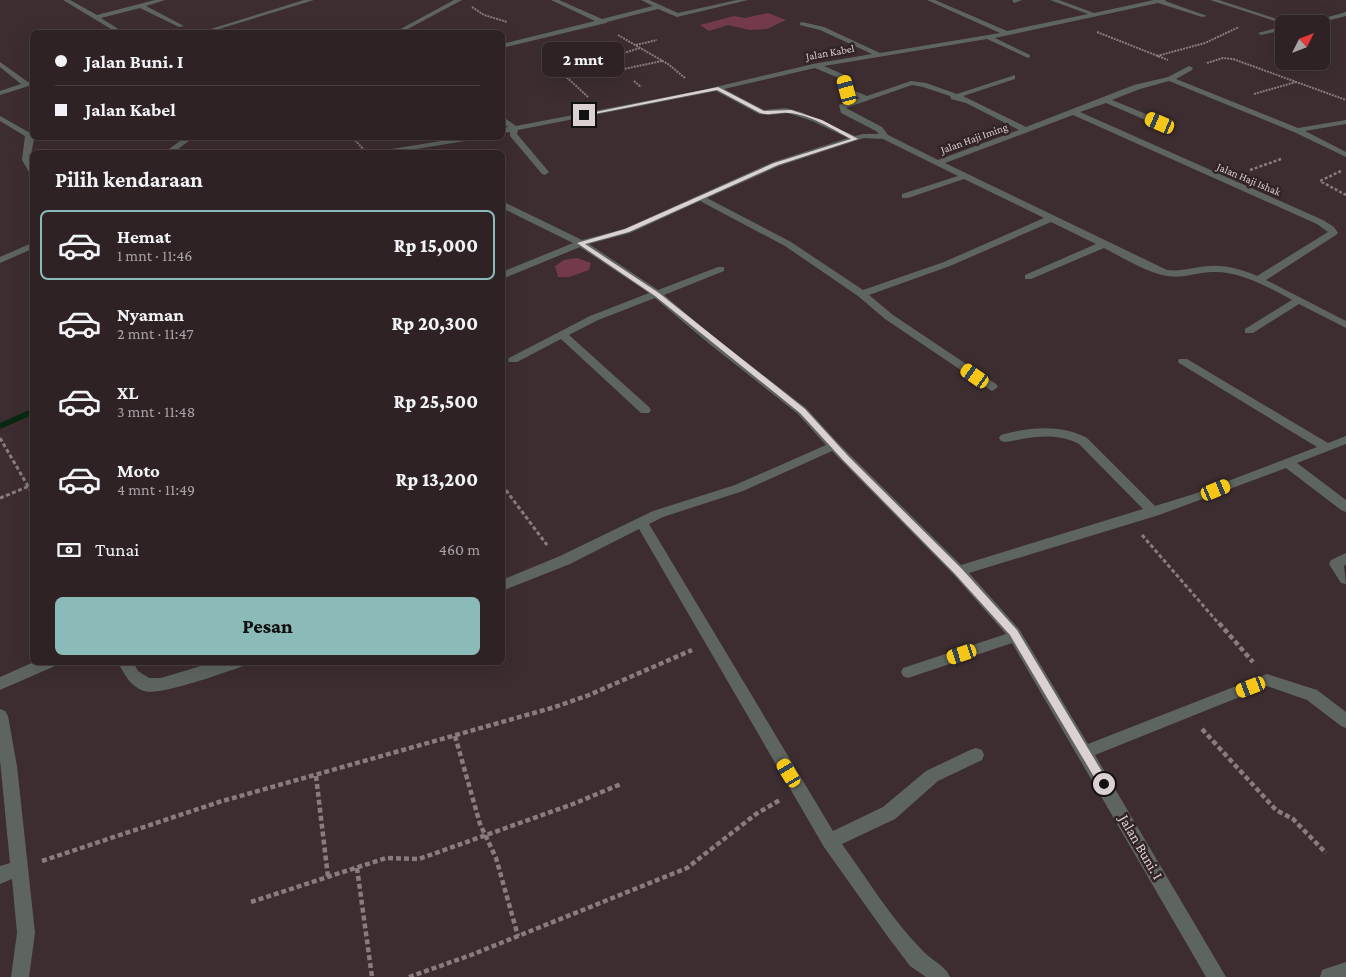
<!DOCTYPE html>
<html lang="id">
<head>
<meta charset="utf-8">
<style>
	:root { --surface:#2e2224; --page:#3a2f31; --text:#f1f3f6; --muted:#a7a4a6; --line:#493f41; --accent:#8bbbb9 }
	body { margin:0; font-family:"Crimson Pro",serif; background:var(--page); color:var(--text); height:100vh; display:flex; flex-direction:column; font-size:19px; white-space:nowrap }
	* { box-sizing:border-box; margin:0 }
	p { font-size:16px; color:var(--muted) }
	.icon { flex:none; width:28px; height:28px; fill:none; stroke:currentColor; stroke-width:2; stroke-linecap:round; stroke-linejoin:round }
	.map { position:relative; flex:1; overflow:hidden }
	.side { position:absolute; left:30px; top:150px; width:475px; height:515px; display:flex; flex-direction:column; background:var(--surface); border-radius:8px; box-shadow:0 5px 20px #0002,0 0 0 1px var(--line) }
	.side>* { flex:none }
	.top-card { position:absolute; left:30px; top:30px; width:475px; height:110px; border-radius:8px; box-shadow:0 5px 20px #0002,0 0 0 1px var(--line); display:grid; align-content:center; height:110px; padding:0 25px; background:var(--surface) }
	.needle { width:32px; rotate:48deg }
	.buttons { position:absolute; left:1275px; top:15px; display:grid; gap:10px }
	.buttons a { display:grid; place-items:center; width:55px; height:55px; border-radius:8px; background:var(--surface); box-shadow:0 5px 20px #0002,0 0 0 1px var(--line); font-size:25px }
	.end { position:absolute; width:22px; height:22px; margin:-11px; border:6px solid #dbd0d2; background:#111; box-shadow:0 0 0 2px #111 }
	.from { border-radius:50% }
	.bubble { position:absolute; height:35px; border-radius:8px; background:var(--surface); box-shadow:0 5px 20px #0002,0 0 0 1px var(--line); font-size:16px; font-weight:800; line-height:35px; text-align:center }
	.car { position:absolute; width:15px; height:30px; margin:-15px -8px; border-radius:6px; box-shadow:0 0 4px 1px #0007; background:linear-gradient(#f5c518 24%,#345 0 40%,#f5c518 0 76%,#345 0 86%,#f5c518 0) }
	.top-card b { display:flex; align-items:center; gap:18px; height:48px; font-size:19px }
	.top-card b+b { border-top:1px solid var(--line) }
	.top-card i { width:12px; height:12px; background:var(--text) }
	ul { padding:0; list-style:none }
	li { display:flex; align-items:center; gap:15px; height:70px; margin:0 10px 8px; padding:0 15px; border:2px solid transparent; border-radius:8px }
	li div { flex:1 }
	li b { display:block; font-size:19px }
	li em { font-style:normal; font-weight:800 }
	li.selected { border-color:var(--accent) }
	li>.icon { width:45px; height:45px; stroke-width:1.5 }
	h2 { padding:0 25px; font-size:22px; line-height:60px }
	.pay { display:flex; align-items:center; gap:12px; height:55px; padding:0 25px; font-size:19px }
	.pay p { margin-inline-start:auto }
	.action { display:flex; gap:10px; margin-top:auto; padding:10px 25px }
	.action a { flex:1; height:58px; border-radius:8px; background:var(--accent); color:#111; font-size:20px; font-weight:800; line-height:58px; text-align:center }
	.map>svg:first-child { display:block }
	.green { fill:#733b49 }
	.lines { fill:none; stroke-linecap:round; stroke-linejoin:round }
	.stream { fill:#072913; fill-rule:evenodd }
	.path-far3 { stroke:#8a7c7e; stroke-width:2; stroke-dasharray:2 1; stroke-linecap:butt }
	.path-far2 { stroke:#8a7c7e; stroke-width:2.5; stroke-dasharray:3 2; stroke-linecap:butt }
	.path-far1 { stroke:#8a7c7e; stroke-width:3; stroke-dasharray:4 2.5; stroke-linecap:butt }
	.path { stroke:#8a7c7e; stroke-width:4.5; stroke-dasharray:5 3; stroke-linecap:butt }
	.minor { fill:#5e6560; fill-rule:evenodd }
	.route { fill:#dbd0d2 }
	.labels { text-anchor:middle; stroke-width:5; stroke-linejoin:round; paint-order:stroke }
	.far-street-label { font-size:11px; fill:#dbd0d2; stroke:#322326 }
	.near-street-label { font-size:15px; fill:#dbd0d2; stroke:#322326 }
</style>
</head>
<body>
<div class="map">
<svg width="1346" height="977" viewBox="0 0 1346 977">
	<rect width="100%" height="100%" fill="#3d2d30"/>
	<path class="green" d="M768,13L786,20L767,29L750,30L728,25L709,31L700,25L734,16L745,18Z
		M577,258L591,263L589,270L569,277H558L555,266L564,260Z"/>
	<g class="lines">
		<path class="stream" d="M29,410H32V415L0,429V423Z"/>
		<path class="path-far3" d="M472,7L484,15L507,22
			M1097,32L1168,60
			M618,35L668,64L685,78
			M636,45L657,40
			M1157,56L1205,43L1239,27
			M1207,63L1223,58L1233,59L1346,100
			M619,70L662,61
			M634,81L641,87
			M1254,94L1296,82
			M588,97L561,72L640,48
			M353,138L366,152"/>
		<path class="path-far2" d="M1250,170L1281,159
			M1341,171L1320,181L1346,195"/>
		<path class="path-far1" d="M502,395L506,399L502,400
			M0,438L32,493
			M502,485L547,545
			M0,498L32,485
			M1142,535L1220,625"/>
		<path class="path" d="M1219,623L1253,662
			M1202,729L1276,810L1293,819L1326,853
			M455,736L480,824L496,858L518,936
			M316,776L328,877
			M42,861L219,802L555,707L589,695L692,650
			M357,868L372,977
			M251,902L386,858L419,859L573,804L621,784
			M409,977L471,955L687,868L756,814L780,800"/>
		<path class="minor" d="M63,0H70L97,15L155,0H165L146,6L184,26L179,27L140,8L101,18L123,32H116Z
			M304,0H314L209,32H201Z
			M454,0H462L402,32H395Z
			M551,0H559L602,19L653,6L641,0H649L678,13L737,0H748L677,17L658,9L607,22L606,23L502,48V44L595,21Z
			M927,0H935L1007,31L1088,14L1050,0H1059L1094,13L1154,0H1166L1165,1L1207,16L1202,17L1158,3L995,38L1030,55V57L1028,58L987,39L824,66L847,76L850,89L867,96L911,81L926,83L957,94L1015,75V79L963,96L1026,127L1134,85L1168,77L1189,66L1193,68L1192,70L1176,79L1298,128L1346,120V124L1305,131L1346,152V157L1294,132L1169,81L1140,89L1112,100L1163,121V125H1157L1106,103L1080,112L1323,220L1334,227L1338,233L1336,235L1266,280L1346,321V328L1299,304L1253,333H1245V329L1292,300C1268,287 1240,271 1213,272C1197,272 1183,279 1167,276C1145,272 1124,258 1104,248L1031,279H1025V275L1096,244L1051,222L950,266L869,295L893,315L996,384L998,387L992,391L885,319L858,296L785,246L700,201L630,233L589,244L658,290L718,267H724V271L664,295L715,338L806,408L838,443L961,565L1143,509L1079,444C1055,431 1030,438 1005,442L1001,441L999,438L1001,435C1029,427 1061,424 1087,438L1155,506L1194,494L1317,447L1179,363L1178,361L1179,359H1187L1328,443L1346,436V444L1297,463L1346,500V512L1341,510L1286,468L1159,515L969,573L1019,629L1088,744L1267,674L1317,690L1346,712V728L1341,726L1307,700L1267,686L1095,755L1226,977H1206L1012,643L908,678L903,676L901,672L903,668L1006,634L954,575L832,451L743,491L663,517L649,524L833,831L883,807L926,771L970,750L976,748L982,750L984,755L982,760L938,781L895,819L842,844C868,880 892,920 923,951C932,961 945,965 950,977H926L910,966L888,937L824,847L639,529L570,564L502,591V580L560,556L653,511L735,485L826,445L798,414L707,342L655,298L598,320L569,335L649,407L651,410L649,413H641L561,339L517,362H509L508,360L509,358L590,316L649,293L580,247L502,279V272L573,243L502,208V201L582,240L624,229L773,162L848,138L812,121L788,113L769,115L759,114L716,91L518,130L517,134L549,172L545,175L542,174L510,136V132L502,133V129L508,127L502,122V116L516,126L703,90L813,64L872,54L820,30L800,25V23L802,22L824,27L880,53L1000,33ZM815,68L841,79L844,92L860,98L839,105L841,113L876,131L879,134H863L855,136L801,112L786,108L764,110L724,89ZM912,85L923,87L950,96L951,99L966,103L1019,130L938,160L888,135L882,127L846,108ZM1073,115L1317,224L1328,232L1257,276C1243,270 1226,265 1211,266C1196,266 1183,272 1167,270L945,163ZM864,138L883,139L958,176L902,194V198H908L964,179L1044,218L944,262L863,290L791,242L707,198L779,166Z
			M1012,0H1022L1014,3Z
			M1210,0H1219L1292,24H1284Z
			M1346,12V16L1315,24H1303Z
			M1284,26V30L1261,35L1258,33Z
			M0,62L28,82L32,81V85L0,95V91L21,84L0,67Z
			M0,116L32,134L34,139L30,160L32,164V172H29L22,160L25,136L0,121Z
			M184,138H193L174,152H165Z
			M459,138H475L471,140L398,152H382L386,150Z
			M32,243V249L0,263V257Z
			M1346,553V564L1344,566L1346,584L1341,583L1329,564L1331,560Z
			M34,662H57L55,666L0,690V677Z
			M118,662H133L138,671L149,678H161L214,662H245L243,666L238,668C219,674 160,696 144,691C131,687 123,673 118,662Z
			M0,709L5,711L8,716L17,766L35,933L29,977H11L17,933L12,879L0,884V866L10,863L0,760Z
			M1346,962V977H1320L1322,970Z"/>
	</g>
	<path class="route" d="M718,87L764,111L791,110L822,120L858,139L778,165L629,232L585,244L659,293L805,409L849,457L962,569L1017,630L1107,780V787H1100L1010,635L955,574L843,460L800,413L655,296L577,243L625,229L774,163L851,139C832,129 810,114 788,113C778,112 770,116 760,113L717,90L584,116L581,115Z"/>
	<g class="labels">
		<g class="far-street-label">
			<text transform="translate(830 52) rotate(-10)" y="4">Jalan Kabel</text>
			<text transform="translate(974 138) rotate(-20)" y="4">Jalan Haji Iming</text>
			<text transform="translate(1249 179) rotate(23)" y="4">Jalan Haji Ishak</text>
		</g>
		<g class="near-street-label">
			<text transform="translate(1141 847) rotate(60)" y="5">Jalan Buni. I</text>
		</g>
	</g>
</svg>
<div class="buttons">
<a><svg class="needle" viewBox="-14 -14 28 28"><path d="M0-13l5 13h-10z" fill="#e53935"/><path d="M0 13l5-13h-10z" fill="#a7a4a6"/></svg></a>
</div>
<i class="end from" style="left:1104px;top:784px"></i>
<i class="end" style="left:584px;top:115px"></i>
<div class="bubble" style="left:542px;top:42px;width:82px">2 mnt</div>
<i class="car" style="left:847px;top:90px;rotate:345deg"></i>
<i class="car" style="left:1160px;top:123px;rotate:293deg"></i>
<i class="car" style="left:975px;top:376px;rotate:305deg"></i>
<i class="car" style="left:1216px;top:490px;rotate:68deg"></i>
<i class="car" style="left:962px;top:654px;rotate:252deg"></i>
<i class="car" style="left:1251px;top:687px;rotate:249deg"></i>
<i class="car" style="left:789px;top:773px;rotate:329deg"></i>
<div class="top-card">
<b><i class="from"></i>Jalan Buni. I</b>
<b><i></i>Jalan Kabel</b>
</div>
<section class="side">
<h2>Pilih kendaraan</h2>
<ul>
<li class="selected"><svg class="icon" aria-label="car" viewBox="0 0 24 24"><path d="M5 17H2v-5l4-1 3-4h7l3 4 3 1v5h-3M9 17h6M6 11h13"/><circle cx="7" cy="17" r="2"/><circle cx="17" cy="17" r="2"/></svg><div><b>Hemat</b><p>1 mnt · 11:46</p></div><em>Rp 15,000</em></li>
<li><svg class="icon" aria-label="car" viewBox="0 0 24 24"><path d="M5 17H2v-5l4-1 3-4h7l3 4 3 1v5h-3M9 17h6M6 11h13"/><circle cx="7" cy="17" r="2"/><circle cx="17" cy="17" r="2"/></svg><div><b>Nyaman</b><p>2 mnt · 11:47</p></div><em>Rp 20,300</em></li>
<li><svg class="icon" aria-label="car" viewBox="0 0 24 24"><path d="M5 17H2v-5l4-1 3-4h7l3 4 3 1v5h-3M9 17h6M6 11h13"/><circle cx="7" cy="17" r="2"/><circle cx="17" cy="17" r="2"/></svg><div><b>XL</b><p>3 mnt · 11:48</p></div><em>Rp 25,500</em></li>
<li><svg class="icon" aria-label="car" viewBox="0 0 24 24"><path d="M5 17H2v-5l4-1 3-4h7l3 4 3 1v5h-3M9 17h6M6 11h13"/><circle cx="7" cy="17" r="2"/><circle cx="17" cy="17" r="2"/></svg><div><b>Moto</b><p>4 mnt · 11:49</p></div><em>Rp 13,200</em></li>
</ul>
<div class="pay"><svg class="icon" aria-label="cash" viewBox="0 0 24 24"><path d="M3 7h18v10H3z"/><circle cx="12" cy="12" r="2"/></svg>Tunai<p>460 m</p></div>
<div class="action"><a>Pesan</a></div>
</section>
</div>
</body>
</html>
